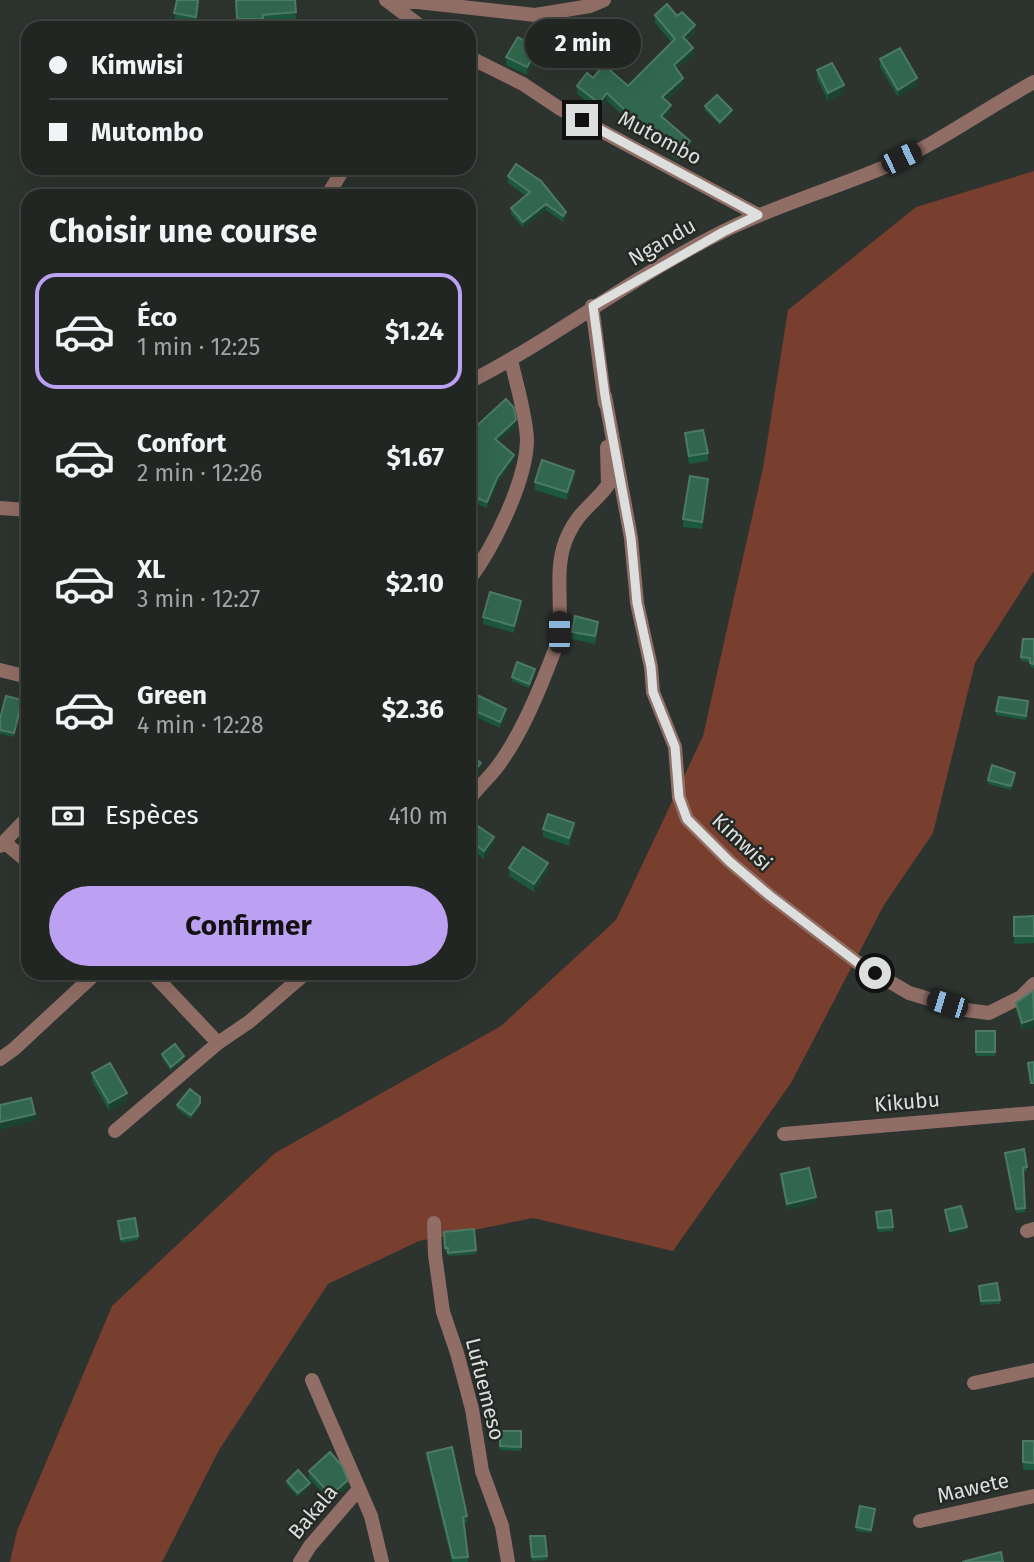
<!DOCTYPE html>
<html lang="fr">
<head>
<meta charset="utf-8">
<style>
	:root { --surface:#222623; --page:#2e3230; --text:#f1f3f6; --muted:#a2a5a6; --line:#3f4341; --accent:#bca0f2 }
	body { margin:0; font-family:"Fira Sans",sans-serif; background:var(--page); color:var(--text); height:100vh; display:flex; flex-direction:column; font-size:26px; white-space:nowrap }
	* { box-sizing:border-box; margin:0 }
	p { font-size:23px; color:var(--muted) }
	.icon { flex:none; width:38px; height:38px; fill:none; stroke:currentColor; stroke-width:2; stroke-linecap:round; stroke-linejoin:round }
	.map { position:relative; flex:1; overflow:hidden }
	.sheet { position:absolute; left:21px; top:189px; width:455px; height:791px; display:flex; flex-direction:column; background:var(--surface); border-radius:21px; box-shadow:0 7px 28px #0002,0 0 0 2px var(--line) }
	.sheet>* { flex:none }
	.banner { position:absolute; left:21px; top:21px; width:455px; height:154px; border-radius:21px; box-shadow:0 7px 28px #0002,0 0 0 2px var(--line); display:grid; align-content:center; height:154px; padding:0 28px; background:var(--surface) }
	.end { position:absolute; width:32px; height:32px; margin:-16px; border:9px solid #dcdfdd; background:#111; box-shadow:0 0 0 4px #111 }
	.from { border-radius:50% }
	.bubble { position:absolute; height:49px; border-radius:24px; background:var(--surface); box-shadow:0 7px 28px #0002,0 0 0 2px var(--line); font-size:23px; font-weight:700; line-height:49px; text-align:center }
	.car { position:absolute; width:21px; height:42px; margin:-21px -10px; border-radius:9px; box-shadow:0 0 5px 2px #0007; background:linear-gradient(#222 24%,#8ab4d8 0 40%,#222 0 76%,#8ab4d8 0 86%,#222 0) }
	.banner b { display:flex; align-items:center; gap:24px; height:66px; font-size:26px }
	.banner b+b { border-top:2px solid var(--line) }
	.banner i { width:18px; height:18px; background:var(--text) }
	ul { padding:0; list-style:none }
	li { display:flex; align-items:center; gap:21px; height:116px; margin:0 14px 10px; padding:0 14px; border:4px solid transparent; border-radius:21px }
	li div { flex:1 }
	li b { display:block; font-size:26px }
	li em { font-style:normal; font-weight:700 }
	li.active { border-color:var(--accent) }
	li>.icon { width:63px; height:63px; stroke-width:1.5 }
	h2 { padding:0 28px; font-size:32px; line-height:84px }
	.pay { display:flex; align-items:center; gap:18px; height:77px; padding:0 28px; font-size:26px }
	.pay p { margin-inline-start:auto }
	.action { display:flex; gap:14px; margin-top:auto; padding:14px 28px }
	.action a { flex:1; height:80px; border-radius:42px; background:var(--accent); color:#111; font-size:28px; font-weight:700; line-height:80px; text-align:center }
	.map>svg:first-child { display:block }
	.green { fill:#783e2e }
	.lines { fill:none; stroke-linecap:round; stroke-linejoin:round }
	.minor { stroke:#906e65; stroke-width:14 }
	.wall { fill:#1c583d }
	.shaded-wall { fill:#1a4330 }
	.building { fill:#31674e; stroke:#4c7a65; stroke-width:2 }
	.route { stroke:#dcdfdd; stroke-width:9 }
	.labels { text-anchor:middle; stroke-width:5; stroke-linejoin:round; paint-order:stroke }
	.street-label { font-size:21px; fill:#dcdfdd; stroke:#242925 }
</style>
</head>
<body>
<div class="map">
<svg width="1034" height="1562" viewBox="0 0 1034 1562">
	<rect width="100%" height="100%" fill="#2d332f"/>
	<path class="green" d="M1034,171V571L975,663L933,833L884,905L791,1083L673,1251L533,1218L419,1241L328,1284L219,1450L162,1562H10L17,1531L112,1306L275,1153L501,1026L616,920L703,736L763,468L788,310L916,207Z"/>
	<g class="lines">
		<path class="minor" d="M386,0L423,28
			M399,0L535,15L590,6L604,0
			M469,57L523,84L559,108L758,215
			M327,196L344,168
			M592,306L605,403
			M469,382C557,337 635,275 724,231C777,205 833,189 887,166C938,143 985,109 1034,82
			M605,396L631,538L637,603L651,667L653,692L675,747L679,797L687,819L729,861L769,895L858,963L909,993L966,1010L989,1013L1021,997L1034,984
			M0,508L28,510
			M469,580C493,548 526,482 527,441C527,419 516,383 511,360
			M0,670L28,677
			M469,800C477,788 488,779 497,767C521,736 540,689 554,652C568,614 550,572 568,535C578,512 594,504 608,485L607,447
			M4,842L28,862
			M0,846L28,817
			M152,973L218,1043
			M0,1059L14,1049L96,973
			M115,1131L218,1043L249,1022L306,973
			M784,1134L1034,1113
			M434,1223L435,1255L443,1312L457,1353L472,1409L482,1471L502,1526L508,1562
			M1027,1231L1034,1229
			M312,1380L371,1516L382,1562
			M974,1383L1034,1370
			M920,1521L1034,1496
			M300,1562L310,1546L359,1489"/>
	</g>
	<path class="wall" d="M177,0H200L196,25L174,21Z
		M236,0H295L296,20L263,22V26L237,27Z
		M655,15L677,16L695,32L687,41L693,55L677,69L683,85L666,101L671,112L665,119L690,148L679,161L647,138L607,101L599,110L577,94V86L593,78L628,86L672,43L655,23Z
		M506,57H538L527,75L506,65Z
		M880,59L917,86L898,97L880,67Z
		M817,70L844,93L828,101L817,78Z
		M705,106L732,114L720,125L705,110Z
		M508,176L566,212V219L563,222L546,210L523,228L511,214V208L526,196L508,183Z
		M516,427L499,442L514,461L497,484L487,508L469,501V476L473,467L469,463V433Z
		M685,433L708,453V461L689,464L685,441Z
		M574,479L567,500L535,490V482Z
		M708,487L702,529L683,527V519Z
		M521,608L514,633L483,624V617Z
		M598,630L595,644L572,639V632Z
		M1034,639V668L1030,667V662L1021,661V657Z
		M535,673L529,688L512,681V677Z
		M469,691L506,716L500,728L469,714Z
		M22,704L14,737L0,734V719Z
		M1028,705L1026,720L996,715V711Z
		M1015,777L1011,790L988,784V780Z
		M469,820L494,845L484,859L469,848Z
		M543,829L574,831L569,846L543,837Z
		M509,868L548,870L534,892L509,876Z
		M1034,916V943L1014,944V917Z
		M1033,991L1022,1030L1016,1010V1003Z
		M976,1031H995V1056H976Z
		M162,1054L184,1060L171,1071L162,1058Z
		M92,1073L127,1101L109,1111L92,1081Z
		M177,1105L200,1107L191,1119L177,1109Z
		M1005,1153L1027,1167V1171L1023,1172L1025,1212L1016,1213Z
		M781,1174L816,1202L787,1210L781,1180Z
		M876,1216L893,1227V1231L878,1232Z
		M118,1221L138,1236V1240L121,1243Z
		M444,1232L476,1250V1254L448,1256V1252H445Z
		M979,1286L1000,1300V1304L981,1305Z
		M500,1431H521V1451L500,1450Z
		M1023,1441H1034V1470H1023Z
		M427,1453L467,1516V1523H463L468,1562H452L427,1459Z
		M309,1471L348,1487L331,1502L309,1478Z
		M287,1481L310,1487L298,1497L287,1485Z
		M875,1513L871,1533L856,1531V1527Z
		M530,1536L547,1556V1560L532,1561Z"/>
	<path class="shaded-wall" d="M198,0H200L196,25V17Z
		M695,25V32L683,44V37Z
		M693,48V55L674,72V65Z
		M538,49V57L527,75V67Z
		M683,78V85L662,104V97Z
		M917,78V86L898,97V90Z
		M844,85V93L828,101V93Z
		M607,93V101L599,110V103Z
		M671,105V112L661,123V116Z
		M732,110V114L720,125V122Z
		M690,141V148L679,161V154Z
		M546,204V210L523,228V222Z
		M566,212V219L563,222V216Z
		M516,420V427L495,445V439Z
		M514,455V461L497,484L487,508V502L497,478Z
		M574,471V479L567,500V492Z
		M708,479V487L702,529V522Z
		M521,601V608L514,633V626Z
		M475,633V641L469,656V648Z
		M506,709V716L500,728V722Z
		M481,763V771L469,784V777Z
		M574,823V831L569,846V838Z
		M494,837V845L484,859V851Z
		M548,863V870L534,892V884Z
		M1034,1019V1027L1022,1030V1023Z
		M184,1056V1060L171,1071V1067Z
		M127,1093V1101L109,1111V1103Z
		M200,1103V1107L191,1119V1115Z
		M35,1114V1121L0,1130V1122Z
		M816,1197V1202L787,1210V1204Z
		M967,1227V1231L950,1235V1231Z
		M348,1480V1487L331,1502V1495Z
		M310,1483V1487L298,1497V1493Z"/>
	<path class="building" d="M177,0H198L196,17L174,13Z
		M236,0H295L296,12L263,15V19H237Z
		M667,4L677,16L682,12L695,25L683,37L693,48L674,65L683,78L662,97L671,105L661,116L690,141L679,154L647,131L607,93L599,103L577,86L587,73L593,78L604,65L628,86L675,39L655,15Z
		M518,37L538,49L527,67L506,57Z
		M900,48L917,78L898,90L880,59Z
		M832,63L844,85L828,93L817,70Z
		M717,95L732,110L720,122L705,106Z
		M516,164L541,181L566,212L563,216L546,204L523,222L511,208L530,192L508,176Z
		M506,399L514,408L516,420L495,439L514,455L497,478L487,502L469,495V476L474,462L469,456V433Z
		M703,430L708,453L689,456L685,433Z
		M542,460L574,471L567,492L535,482Z
		M690,476L708,479L702,522L683,519Z
		M490,592L521,601L514,626L483,617Z
		M575,616L598,622L595,636L572,632Z
		M469,631L475,633L469,648Z
		M1023,639H1034V664L1030,663V658L1021,657Z
		M517,662L535,669L529,684L512,677Z
		M469,691L506,709L500,722L469,708Z
		M6,696L22,700L14,733L0,730V719Z
		M999,697L1028,701L1026,716L996,711Z
		M469,753L481,763L469,777Z
		M992,765L1015,773L1011,786L988,780Z
		M548,814L574,823L569,838L543,829Z
		M469,820L494,837L484,851L469,840Z
		M523,847L548,863L534,884L509,868Z
		M1034,916V936H1014V917Z
		M1033,991L1034,1019L1022,1023L1016,1003Z
		M976,1031H995V1052H976Z
		M175,1044L184,1056L171,1067L162,1054Z
		M1034,1062V1083H1031L1028,1063Z
		M110,1063L127,1093L109,1103L92,1073Z
		M190,1089L200,1097V1103L191,1115L177,1105Z
		M31,1098L35,1114L0,1122V1105Z
		M1024,1149L1027,1167L1023,1168L1025,1208L1016,1209L1005,1153Z
		M809,1168L816,1197L787,1204L781,1174Z
		M961,1206L967,1227L950,1231L945,1210Z
		M891,1210L893,1227L878,1228L876,1212Z
		M135,1218L138,1236L121,1239L118,1221Z
		M474,1229L476,1250L448,1253V1248H445L444,1232Z
		M997,1283L1000,1300L981,1301L979,1286Z
		M500,1431H521V1447L500,1446Z
		M1023,1441H1034V1463L1023,1462Z
		M452,1447L467,1516L463,1517L468,1557L453,1558L427,1453Z
		M330,1452L342,1466L348,1480L331,1495L309,1471Z
		M298,1470L310,1483L298,1493L287,1481Z
		M860,1506L875,1509L871,1530L856,1527Z
		M530,1536H545L547,1556L532,1557Z
		M1001,1552L1003,1562H962Z"/>
	<g class="lines">
		<path class="route" d="M582,120L758,215L723,232L593,306L605,396L631,538L637,603L651,667L653,692L675,747L679,797L687,819L729,861L769,895L858,963L875,973"/>
	</g>
	<g class="labels">
		<g class="street-label">
			<text transform="translate(660 138) rotate(28)" y="7">Mutombo</text>
			<text transform="translate(662 242) rotate(-30)" y="7">Ngandu</text>
			<text transform="translate(742 842) rotate(43)" y="7">Kimwisi</text>
			<text transform="translate(907 1102) rotate(-5)" y="7">Kikubu</text>
			<text transform="translate(485 1389) rotate(76)" y="7">Lufuemeso</text>
			<text transform="translate(973 1488) rotate(-13)" y="7">Mawete</text>
			<text transform="translate(313 1512) rotate(-50)" y="7">Bakala</text>
		</g>
	</g>
</svg>
<i class="end from" style="left:875px;top:973px"></i>
<i class="end" style="left:582px;top:120px"></i>
<div class="bubble" style="left:525px;top:19px;width:116px">2 min</div>
<i class="car" style="left:901px;top:158px;rotate:64deg"></i>
<i class="car" style="left:559px;top:632px;rotate:0deg"></i>
<i class="car" style="left:947px;top:1004px;rotate:287deg"></i>
<div class="banner">
<b><i class="from"></i>Kimwisi</b>
<b><i></i>Mutombo</b>
</div>
<section class="sheet">
<h2>Choisir une course</h2>
<ul>
<li class="active"><svg class="icon" aria-label="car" viewBox="0 0 24 24"><path d="M5 17H2v-5l4-1 3-4h7l3 4 3 1v5h-3M9 17h6M6 11h13"/><circle cx="7" cy="17" r="2"/><circle cx="17" cy="17" r="2"/></svg><div><b>Éco</b><p>1 min · 12:25</p></div><em>$1.24</em></li>
<li><svg class="icon" aria-label="car" viewBox="0 0 24 24"><path d="M5 17H2v-5l4-1 3-4h7l3 4 3 1v5h-3M9 17h6M6 11h13"/><circle cx="7" cy="17" r="2"/><circle cx="17" cy="17" r="2"/></svg><div><b>Confort</b><p>2 min · 12:26</p></div><em>$1.67</em></li>
<li><svg class="icon" aria-label="car" viewBox="0 0 24 24"><path d="M5 17H2v-5l4-1 3-4h7l3 4 3 1v5h-3M9 17h6M6 11h13"/><circle cx="7" cy="17" r="2"/><circle cx="17" cy="17" r="2"/></svg><div><b>XL</b><p>3 min · 12:27</p></div><em>$2.10</em></li>
<li><svg class="icon" aria-label="car" viewBox="0 0 24 24"><path d="M5 17H2v-5l4-1 3-4h7l3 4 3 1v5h-3M9 17h6M6 11h13"/><circle cx="7" cy="17" r="2"/><circle cx="17" cy="17" r="2"/></svg><div><b>Green</b><p>4 min · 12:28</p></div><em>$2.36</em></li>
</ul>
<div class="pay"><svg class="icon" aria-label="cash" viewBox="0 0 24 24"><path d="M3 7h18v10H3z"/><circle cx="12" cy="12" r="2"/></svg>Espèces<p>410 m</p></div>
<div class="action"><a>Confirmer</a></div>
</section>
</div>
</body>
</html>
